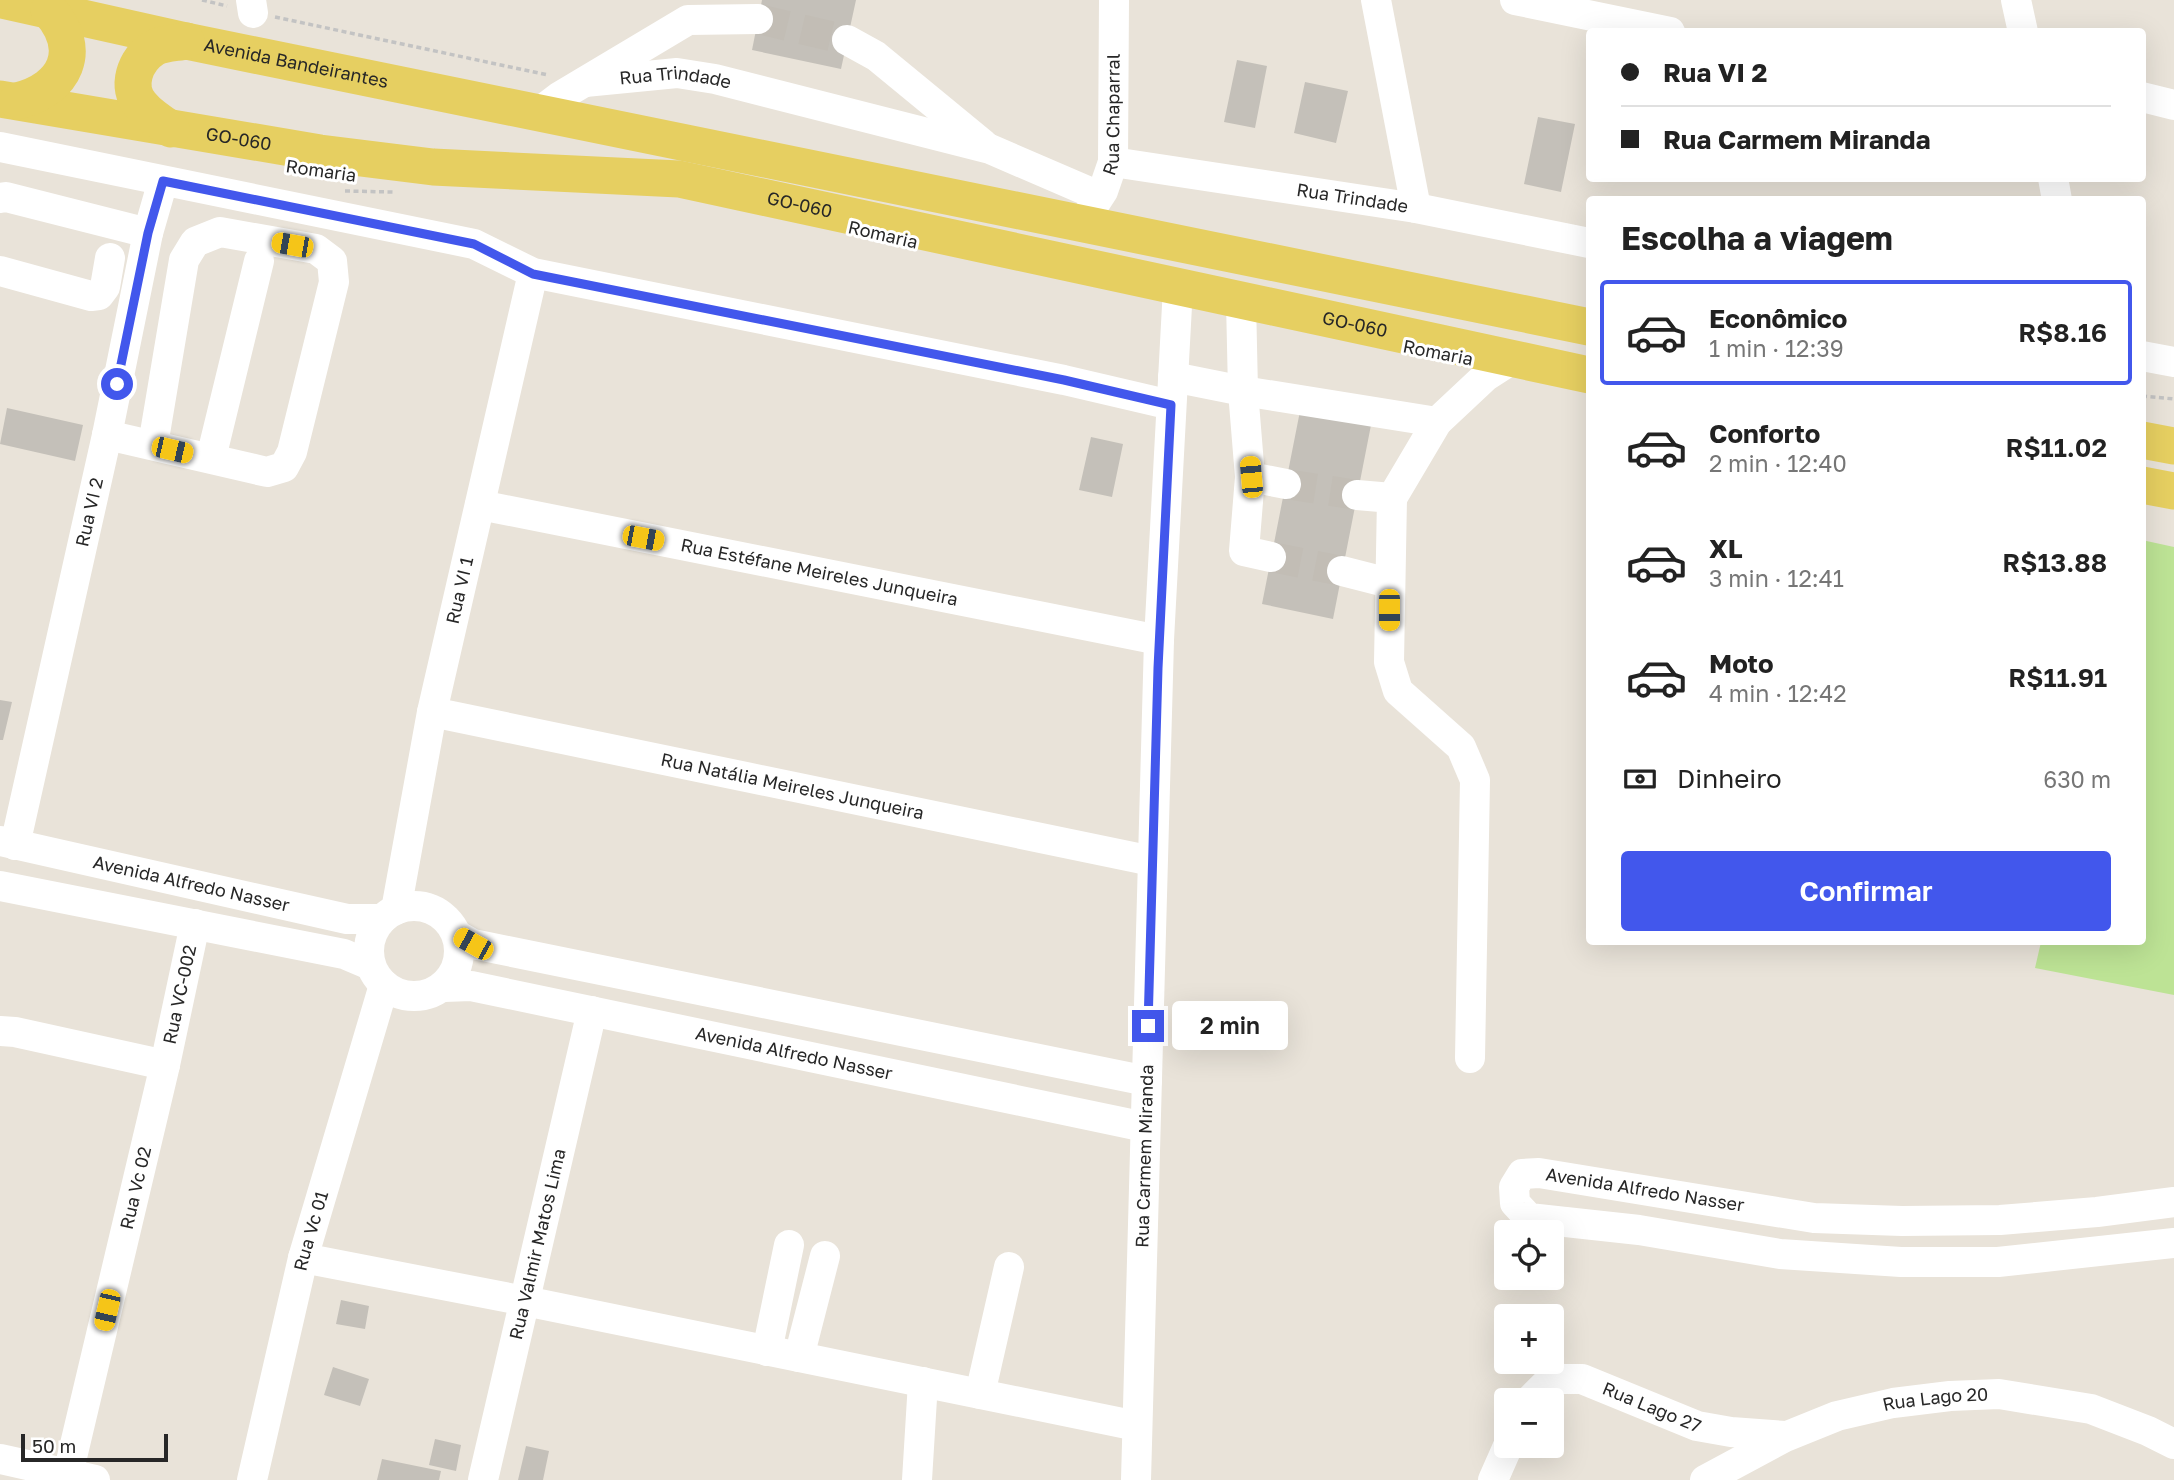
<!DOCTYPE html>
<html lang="pt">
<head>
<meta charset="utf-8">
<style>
	:root { --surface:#fff; --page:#f2f2f2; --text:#222; --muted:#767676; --line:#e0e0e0; --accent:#4257ec }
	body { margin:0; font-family:"Golos Text",sans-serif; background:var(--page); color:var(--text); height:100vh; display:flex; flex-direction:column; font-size:26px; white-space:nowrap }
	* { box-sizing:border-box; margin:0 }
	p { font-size:23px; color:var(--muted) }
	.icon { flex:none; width:38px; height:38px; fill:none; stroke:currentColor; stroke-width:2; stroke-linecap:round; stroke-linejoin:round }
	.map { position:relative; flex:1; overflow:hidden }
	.panel { position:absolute; left:1586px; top:196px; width:560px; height:749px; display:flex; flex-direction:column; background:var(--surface); border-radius:7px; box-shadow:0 7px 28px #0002 }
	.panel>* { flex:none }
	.hud { position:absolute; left:1586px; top:28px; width:560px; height:154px; border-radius:7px; box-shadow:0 7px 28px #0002; display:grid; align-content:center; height:154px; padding:0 35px; background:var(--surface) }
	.controls { position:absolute; left:1494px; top:1220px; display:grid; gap:14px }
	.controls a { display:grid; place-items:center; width:70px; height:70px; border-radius:7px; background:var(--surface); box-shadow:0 7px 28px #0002; font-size:35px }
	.scale { position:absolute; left:21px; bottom:18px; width:147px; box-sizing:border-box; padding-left:7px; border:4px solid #272727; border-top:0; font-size:19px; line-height:24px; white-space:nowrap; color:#272727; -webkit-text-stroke:5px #fff; paint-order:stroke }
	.end { position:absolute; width:32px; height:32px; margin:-16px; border:9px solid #4257ec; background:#fff; box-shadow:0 0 0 4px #fff }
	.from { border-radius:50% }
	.bubble { position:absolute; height:49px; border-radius:7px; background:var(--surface); box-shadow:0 7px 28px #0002; font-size:23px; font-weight:600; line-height:49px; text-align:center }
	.car { position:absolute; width:21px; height:42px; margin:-21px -10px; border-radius:9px; box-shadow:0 0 5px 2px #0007; background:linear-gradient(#f5c518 24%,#345 0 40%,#f5c518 0 76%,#345 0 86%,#f5c518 0) }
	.hud b { display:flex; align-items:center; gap:24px; height:66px; font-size:26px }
	.hud b+b { border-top:2px solid var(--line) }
	.hud i { width:18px; height:18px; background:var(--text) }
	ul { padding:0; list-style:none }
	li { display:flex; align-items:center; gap:21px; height:105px; margin:0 14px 10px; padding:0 21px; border:4px solid transparent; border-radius:7px }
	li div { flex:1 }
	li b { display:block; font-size:26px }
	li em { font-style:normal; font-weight:600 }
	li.current { border-color:var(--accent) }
	li>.icon { width:63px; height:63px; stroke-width:1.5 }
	h2 { padding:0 35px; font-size:32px; line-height:84px }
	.pay { display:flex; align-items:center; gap:18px; height:77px; padding:0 35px; font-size:26px }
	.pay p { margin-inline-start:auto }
	.button { display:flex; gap:14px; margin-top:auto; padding:14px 35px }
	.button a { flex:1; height:80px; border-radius:7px; background:var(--accent); color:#fff; font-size:28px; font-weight:600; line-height:80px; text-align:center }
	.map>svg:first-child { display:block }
	.pitch { fill:#bde395 }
	.building { fill:#c4c0b9 }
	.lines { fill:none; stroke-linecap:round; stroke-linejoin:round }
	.minor-tunnel { stroke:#c2bdb5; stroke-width:30; stroke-dasharray:30 15; stroke-linecap:butt }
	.path { stroke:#c3c3c3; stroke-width:3.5; stroke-dasharray:5 3.5; stroke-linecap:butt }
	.minor { stroke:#fff; stroke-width:30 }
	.major { stroke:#e6cf61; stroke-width:37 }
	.route { stroke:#4257ec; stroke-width:9 }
	.labels { text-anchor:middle; stroke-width:6; stroke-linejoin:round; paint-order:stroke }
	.street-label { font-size:18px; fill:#272727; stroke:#fff }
</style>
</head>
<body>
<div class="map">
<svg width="2174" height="1480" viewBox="0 0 2174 1480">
	<rect width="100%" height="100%" fill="#e9e3d9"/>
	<path class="pitch" d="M2142,540L2174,547V995L2035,968L2041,942H2142Z"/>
	<path class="building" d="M762,0H856L841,69L752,50Z
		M1237,60L1267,66L1255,128L1224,122Z
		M1305,82L1348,91L1336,143L1294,133Z
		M1538,117L1575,124L1561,192L1524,184Z
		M1301,406L1372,420L1333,619L1262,604Z
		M7,408L83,425L75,461L0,444Z
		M1091,437L1123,444L1112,497L1079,490Z
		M0,700L12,702L3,740H0Z
		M341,1300L369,1306L365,1329L336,1324Z
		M333,1367L369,1379L360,1406L324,1395Z
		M435,1439L461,1445L456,1471L429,1465Z
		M526,1446L549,1451L543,1480H518Z
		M382,1459L441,1471L439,1480H377Z"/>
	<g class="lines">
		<path class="minor-tunnel" d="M758,19L847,40
			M1286,484L1357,495
			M1271,557L1342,571"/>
		<path class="path" d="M202,0L227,6
			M275,17L548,75
			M345,191L393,192
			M2142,396L2174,399"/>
		<g class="minor">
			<path d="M251,0L253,13"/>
			<path d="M1376,0L1416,208"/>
			<path d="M1515,0L1670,32"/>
			<path d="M2016,0L2023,32"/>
			<path d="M847,40L876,56L983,144"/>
			<path id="s1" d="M585,82L677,73L715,79L990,149L1099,196"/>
			<path d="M2142,97L2174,105"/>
			<path d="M538,113L559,97L688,20L758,19"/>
			<path d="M0,147L474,244L533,273L1064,380L1171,405"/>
			<path id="s2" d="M1113,162L1416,208L1589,243"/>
			<path d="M2053,178L2057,200"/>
			<path d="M0,198L6,197L148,233"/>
			<path id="s3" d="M1090,211L1103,191L1113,162L1114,0"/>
			<path d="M0,271L91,296L99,295L105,287L110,258"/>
			<path d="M1241,301L1243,391L1250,477L1286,484"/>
			<path d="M2142,356L2174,362"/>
			<path d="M1173,377L1243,391L1437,422"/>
			<path d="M107,435L267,472L284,467L292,452L334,282L332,261L316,249L220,232L195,242L184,260L153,445"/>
			<path d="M211,458L259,261"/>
			<path d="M1250,477L1244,551L1271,557"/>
			<path d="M1357,495L1392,498L1437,422L1485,377L1513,359"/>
			<path d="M1392,498L1389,662L1398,691L1461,747L1475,780L1470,1058"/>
			<path id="s4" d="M480,505L1159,640"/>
			<path d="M1342,571L1389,583"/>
			<path id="s5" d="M432,712L1152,861"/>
			<path id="s6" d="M0,841L347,919H382"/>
			<path id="s7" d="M15,845L107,435L148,233L163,181"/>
			<path d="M0,886L344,954L370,965"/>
			<circle cx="414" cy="951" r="45"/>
			<path id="s8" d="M396,910L432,712L533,273"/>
			<path d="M457,935L473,944L1147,1081"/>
			<path id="s9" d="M444,987L471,986L1145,1127"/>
			<path d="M0,1031L15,1032L165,1065L68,1474"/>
			<path id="s10" d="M165,1065L195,924"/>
			<path d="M2174,1202L2097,1212L2000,1220L1902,1221L1814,1218L1539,1173L1522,1174L1514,1187L1515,1203L1529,1218L1639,1230L1780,1254L1901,1262H1998L2174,1243"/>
			<path d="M303,1258L525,1301L1137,1426"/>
			<path d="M767,1351L789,1245"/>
			<path d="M799,1357L825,1256"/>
			<path d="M980,1394L1009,1267"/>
			<path id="s11" d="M1530,1400L1551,1379H1582L1697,1426L1731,1432L1785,1436"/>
			<path d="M0,1459L95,1480"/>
			<path id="s12" d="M252,1480L303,1258L384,985"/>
			<path id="s13" d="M483,1480L592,1011"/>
			<path d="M917,1480L923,1382"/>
			<path id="s14" d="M1136,1480L1159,640L1178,287"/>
			<path d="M1493,1480L1508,1446"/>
			<path id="s15" d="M1705,1480L1785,1437L1837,1416L1893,1403L1950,1396L1999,1394L2091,1409L2148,1431L2174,1444"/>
		</g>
		<g class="major">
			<path id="s16" d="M2,0L186,41L1589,327"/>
			<path id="s17" d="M0,99L320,153L433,167L679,179L1589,375"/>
			<path d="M17,101C66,89 84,50 49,10"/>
			<path d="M171,129C160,122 149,115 141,105C125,87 135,60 154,48C163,43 176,43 186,41"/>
			<path d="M2142,440L2174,446"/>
			<path d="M2142,485L2174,491"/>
		</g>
	</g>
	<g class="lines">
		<path class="route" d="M117,384L148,233L163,181L474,244L533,274L1064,380L1171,405L1158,668L1148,1026"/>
	</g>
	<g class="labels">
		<g class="street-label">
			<text dy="6" stroke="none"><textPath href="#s16" startOffset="301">Avenida Bandeirantes</textPath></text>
			<text dy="6" stroke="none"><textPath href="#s1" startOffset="91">Rua Trindade</textPath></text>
			<text dy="6" stroke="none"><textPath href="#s3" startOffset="102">Rua Chaparral</textPath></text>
			<text dy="6" stroke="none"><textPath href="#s17" startOffset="242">GO-060</textPath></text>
			<text transform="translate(321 171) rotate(8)" y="6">Romaria</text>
			<text dy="6" stroke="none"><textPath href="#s2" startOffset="242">Rua Trindade</textPath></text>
			<text dy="6" stroke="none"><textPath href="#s17" startOffset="808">GO-060</textPath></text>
			<text transform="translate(883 235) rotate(13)" y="6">Romaria</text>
			<text dy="6" stroke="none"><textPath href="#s17" startOffset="1376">GO-060</textPath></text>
			<text transform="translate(1438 353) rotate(11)" y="6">Romaria</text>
			<text dy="6" stroke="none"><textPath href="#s7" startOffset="341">Rua VI 2</textPath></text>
			<text dy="6" stroke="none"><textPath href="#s4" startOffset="346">Rua Estéfane Meireles Junqueira</textPath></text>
			<text dy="6" stroke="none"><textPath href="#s8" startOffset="326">Rua VI 1</textPath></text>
			<text dy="6" stroke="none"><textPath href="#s5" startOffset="368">Rua Natália Meireles Junqueira</textPath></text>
			<text dy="6" stroke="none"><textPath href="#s6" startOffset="196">Avenida Alfredo Nasser</textPath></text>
			<text dy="6" stroke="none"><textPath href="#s10" startOffset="72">Rua VC-002</textPath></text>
			<text dy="6" stroke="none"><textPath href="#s9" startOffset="357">Avenida Alfredo Nasser</textPath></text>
			<text dy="6" stroke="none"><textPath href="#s14" startOffset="324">Rua Carmem Miranda</textPath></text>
			<text transform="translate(136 1188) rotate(-77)" y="6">Rua Vc 02</text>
			<text transform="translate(1645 1190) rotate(9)" y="6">Avenida Alfredo Nasser</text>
			<text dy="6" stroke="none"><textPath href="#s12" startOffset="256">Rua Vc 01</textPath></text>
			<text dy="6" stroke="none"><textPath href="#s13" startOffset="242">Rua Valmir Matos Lima</textPath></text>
			<text dy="6" stroke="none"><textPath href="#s15" startOffset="247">Rua Lago 20</textPath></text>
			<text dy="6" stroke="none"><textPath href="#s11" startOffset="136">Rua Lago 27</textPath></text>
		</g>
	</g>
</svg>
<div class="controls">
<a><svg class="icon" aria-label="locate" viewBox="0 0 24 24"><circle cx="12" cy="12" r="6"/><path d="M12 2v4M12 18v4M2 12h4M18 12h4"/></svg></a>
<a>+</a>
<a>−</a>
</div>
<div class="scale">50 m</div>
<i class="end from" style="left:117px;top:384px"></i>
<i class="end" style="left:1148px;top:1026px"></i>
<div class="bubble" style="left:1172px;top:1001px;width:116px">2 min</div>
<i class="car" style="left:292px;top:245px;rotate:280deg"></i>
<i class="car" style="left:172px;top:450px;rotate:103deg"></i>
<i class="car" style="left:1251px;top:477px;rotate:355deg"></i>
<i class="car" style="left:643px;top:538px;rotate:101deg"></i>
<i class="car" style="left:1389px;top:610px;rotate:180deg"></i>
<i class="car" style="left:473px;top:944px;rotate:299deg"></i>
<i class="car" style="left:107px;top:1310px;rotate:193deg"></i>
<div class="hud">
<b><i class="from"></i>Rua VI 2</b>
<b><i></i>Rua Carmem Miranda</b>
</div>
<section class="panel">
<h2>Escolha a viagem</h2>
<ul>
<li class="current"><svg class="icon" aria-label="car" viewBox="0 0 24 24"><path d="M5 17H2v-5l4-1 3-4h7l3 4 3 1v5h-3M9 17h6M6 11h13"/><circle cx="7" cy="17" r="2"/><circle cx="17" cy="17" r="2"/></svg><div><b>Econômico</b><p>1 min · 12:39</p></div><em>R$8.16</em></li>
<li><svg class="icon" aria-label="car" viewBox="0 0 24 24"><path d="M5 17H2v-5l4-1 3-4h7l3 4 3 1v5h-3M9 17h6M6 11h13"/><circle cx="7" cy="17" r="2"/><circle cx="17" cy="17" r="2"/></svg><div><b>Conforto</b><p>2 min · 12:40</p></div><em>R$11.02</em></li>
<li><svg class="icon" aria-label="car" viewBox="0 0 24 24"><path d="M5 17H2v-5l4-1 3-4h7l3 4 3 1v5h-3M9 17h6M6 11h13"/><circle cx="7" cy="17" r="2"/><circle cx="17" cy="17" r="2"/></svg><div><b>XL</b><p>3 min · 12:41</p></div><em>R$13.88</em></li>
<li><svg class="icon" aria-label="car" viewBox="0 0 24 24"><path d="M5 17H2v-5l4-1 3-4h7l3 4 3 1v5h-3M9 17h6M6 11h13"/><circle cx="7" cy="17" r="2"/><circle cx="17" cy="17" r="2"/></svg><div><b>Moto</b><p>4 min · 12:42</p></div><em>R$11.91</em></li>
</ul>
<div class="pay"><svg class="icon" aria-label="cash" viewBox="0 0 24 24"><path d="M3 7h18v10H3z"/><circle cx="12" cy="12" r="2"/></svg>Dinheiro<p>630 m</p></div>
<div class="button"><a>Confirmar</a></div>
</section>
</div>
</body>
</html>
